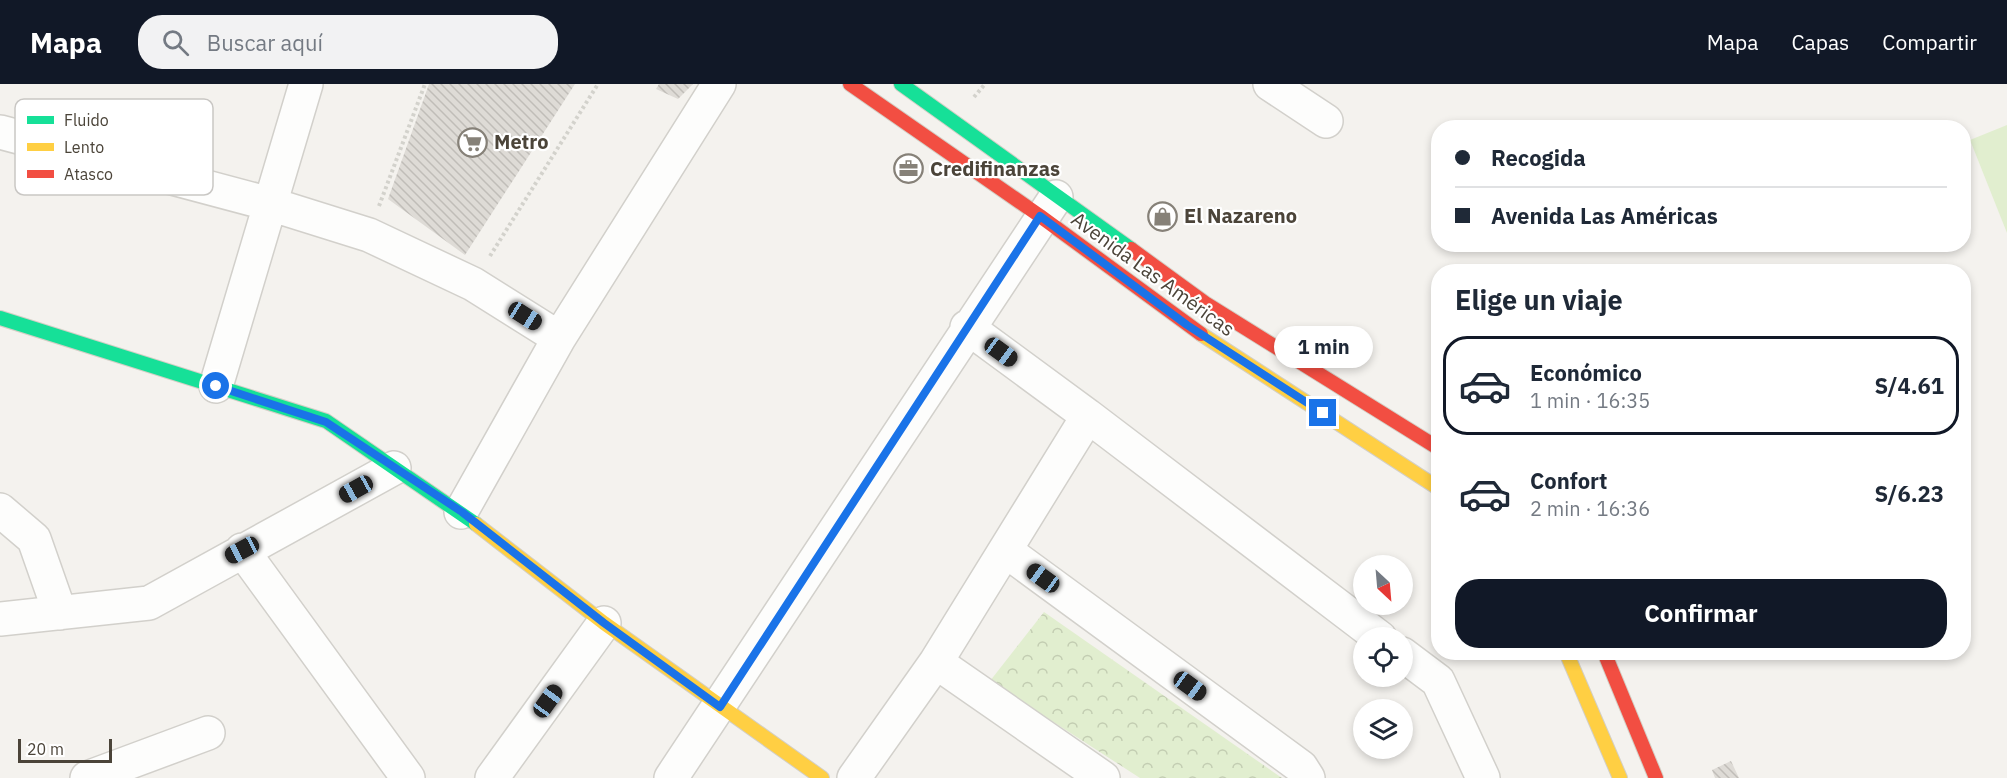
<!DOCTYPE html>
<html lang="es">
<head>
<meta charset="utf-8">
<style>
	:root { --surface:#fff; --page:#f2f2f3; --text:#1f2937; --muted:#747a83; --line:#e0e1e3; --accent:#111827 }
	body { margin:0; font-family:"IBM Plex Sans",sans-serif; background:var(--page); color:var(--text); height:100vh; display:flex; flex-direction:column; font-size:22px; white-space:nowrap }
	* { box-sizing:border-box; margin:0 }
	p { font-size:20px; color:var(--muted) }
	.icon { flex:none; width:33px; height:33px; fill:none; stroke:currentColor; stroke-width:2; stroke-linecap:round; stroke-linejoin:round }
	.map { position:relative; flex:1; overflow:hidden }
	.side { position:absolute; left:1431px; top:180px; width:540px; height:396px; display:flex; flex-direction:column; background:var(--surface); border-radius:24px; box-shadow:0 3px 9px #0003 }
	.side>* { flex:none }
	.hud { position:absolute; left:1431px; top:36px; width:540px; height:132px; border-radius:24px; box-shadow:0 3px 9px #0003; display:grid; align-content:center; height:132px; padding:0 24px; background:var(--surface) }
	.needle { width:39px; rotate:154deg }
	.fabs { position:absolute; left:1353px; top:471px; display:grid; gap:12px }
	.fabs a { display:grid; place-items:center; width:60px; height:60px; border-radius:50%; background:var(--surface); box-shadow:0 3px 9px #0003; font-size:30px }
	.scale { position:absolute; left:18px; bottom:15px; width:94px; box-sizing:border-box; padding-left:6px; border:3px solid #4b4439; border-top:0; font-size:16px; line-height:21px; white-space:nowrap; color:#4b4439; -webkit-text-stroke:4px #fff; paint-order:stroke }
	.end { position:absolute; width:27px; height:27px; margin:-14px; border:8px solid #1a73e8; background:#fff; box-shadow:0 0 0 3px #fff }
	.from { border-radius:50% }
	.bubble { position:absolute; height:42px; border-radius:21px; background:var(--surface); box-shadow:0 3px 9px #0003; font-size:20px; font-weight:700; line-height:42px; text-align:center }
	.car { position:absolute; width:18px; height:36px; margin:-18px -9px; border-radius:8px; box-shadow:0 0 4px 2px #0007; background:linear-gradient(#222 24%,#8ab4d8 0 40%,#222 0 76%,#8ab4d8 0 86%,#222 0) }
	.hud b { display:flex; align-items:center; gap:21px; height:57px; font-size:22px }
	.hud b+b { border-top:2px solid var(--line) }
	.hud i { width:15px; height:15px; background:var(--text) }
	ul { padding:0; list-style:none }
	li { display:flex; align-items:center; gap:18px; height:99px; margin:0 12px 9px; padding:0 12px; border:3px solid transparent; border-radius:24px }
	li div { flex:1 }
	li b { display:block; font-size:22px }
	li em { font-style:normal; font-weight:700 }
	li.on { border-color:var(--accent) }
	li>.icon { width:54px; height:54px; stroke-width:1.5 }
	h2 { padding:0 24px; font-size:27px; line-height:72px }
	.cta { display:flex; gap:12px; margin-top:auto; padding:12px 24px }
	.cta a { flex:1; height:69px; border-radius:24px; background:var(--accent); color:#fff; font-size:24px; font-weight:700; line-height:69px; text-align:center }
	header { display:flex; align-items:center; gap:36px; box-sizing:border-box; height:84px; padding:0 30px; background:var(--accent); color:#fff }
	header strong { font-size:28px }
	nav { display:flex; gap:33px; margin-inline-start:auto; font-size:21px }
	.search { width:420px; height:54px; background:var(--page); display:flex; align-items:center; gap:15px; box-sizing:border-box; padding:0 21px; border-radius:24px; color:var(--muted); font-size:22px }
	.map>svg:first-child { display:block }
	.green { fill:#e1eecf }
	.park { fill:url(#park-crowns) }
	.building { fill:url(#building-back-hatch) }
	.lines { fill:none; stroke-linecap:round; stroke-linejoin:round }
	.street-casing { stroke:#d2d0cb; stroke-width:36 }
	.fast-casing { stroke:#d3cfc5; stroke-width:16 }
	.slow-casing { stroke:#d3cfc5; stroke-width:16 }
	.jam-casing { stroke:#d3cfc5; stroke-width:16 }
	.path { stroke:#d3d2cc; stroke-width:4; stroke-dasharray:3 3; stroke-linecap:butt }
	.street { stroke:#fdfdfc; stroke-width:33 }
	.fast { stroke:#16e098; stroke-width:14 }
	.slow { stroke:#ffcf43; stroke-width:14 }
	.jam { stroke:#f24e42; stroke-width:14 }
	.route { stroke:#1a73e8; stroke-width:8 }
	.labels { text-anchor:middle; stroke-width:4.5; stroke-linejoin:round; paint-order:stroke }
	.poi-label { font-size:20px; font-weight:bold; fill:#4b4439; stroke:#fff; text-anchor:start }
	.street-label { font-size:20px; fill:#4b4439; stroke:#fff }
	.key { fill:#fff; stroke:#c9c7c4; stroke-width:1.5 }
	.key-label { font-size:16px; fill:#4b4439 }
</style>
</head>
<body>
<header>
<strong>Mapa</strong>
<div class="search"><svg class="icon" aria-label="search" viewBox="0 0 24 24"><circle cx="10" cy="10" r="6"/><path d="M15 15l6 6"/></svg>Buscar aquí</div>
<nav><a>Mapa</a><a>Capas</a><a>Compartir</a></nav>
</header>
<div class="map">
<svg width="2007" height="694" viewBox="0 0 2007 694">
	<defs>
		<pattern id="park-crowns" width="20" height="18" patternUnits="userSpaceOnUse" patternTransform="scale(1.5)"><rect width="20" height="18" fill="#e1eecf"/><path d="M2 6a3 3 0 1 1 6 0M12 15a3 3 0 1 1 6 0" fill="none" stroke="#c3cdb2"/></pattern>
		<pattern id="building-back-hatch" width="6" height="6" patternUnits="userSpaceOnUse" patternTransform="scale(1.5)"><rect width="6" height="6" fill="#dedbd6"/><path d="M-1 5l2 2M0 0l6 6M5-1l2 2" fill="none" stroke="#c0bdb8"/></pattern>
	</defs>
	<rect width="100%" height="100%" fill="#f4f2ee"/>
	<path class="green" d="M2007,41V149L1970,56Z"/>
	<path class="park" d="M1044,528L1282,694H1140L990,597Z"/>
	<path class="building" d="M429,0H575L465,171L388,115Z
		M659,0H693L678,15L656,5Z
		M1731,677L1739,694H1715L1712,686Z"/>
	<g class="lines">
		<defs>
			<path id="street" d="M1270,0L1326,37
				M0,48L270,120L369,151L473,200L559,254
				M216,302L306,0
				M1088,332L1380,554
				M0,426L34,455L60,529
				M461,428L559,254L719,0
				M242,466L408,694
				M1006,467L1301,683L1308,694
				M0,535L149,519L394,384
				M1402,570L1438,597L1483,694
				M936,578L1103,694
				M87,694L208,649
				M492,694L604,539
				M671,694L1056,113
				M854,694L936,578L1088,332L967,243"/>
			<path id="fast" d="M901,0L1131,165
				M0,234L326,337L476,440"/>
			<path id="slow" d="M1201,250L1438,404
				M476,440L604,539L822,694
				M1566,568L1620,694"/>
			<path id="jam" d="M850,0L1040,132L1201,250
				M1131,165L1205,219L1438,364
				M1604,568L1656,694"/>
		</defs>
		<use href="#street" class="street-casing"/>
		<use href="#fast" class="fast-casing"/>
		<use href="#slow" class="slow-casing"/>
		<use href="#jam" class="jam-casing"/>
		<path class="path" d="M974,13L985,0
			M379,122L425,0
			M490,172L598,0"/>
		<use href="#street" class="street"/>
		<use href="#fast" class="fast"/>
		<use href="#slow" class="slow"/>
		<use href="#jam" class="jam"/>
	</g>
	<g class="lines">
		<path class="route" d="M216,302L326,338L462,428L604,539L720,623L1040,132L1187,241L1323,329"/>
	</g>
	<defs>
		<symbol id="supermarket-ring" viewBox="-11 -11 22 22"><circle r="9.5" fill="#fff" stroke="#868178" stroke-width="1.5"/><path d="M-6-5.5h2.5l.6 2H6L4.5 2H-2.5L-4.4-4H-6ZM-1.5 3.2a1.3 1.3 0 1 0 .1 0ZM3 3.2a1.3 1.3 0 1 0 .1 0Z" fill="#868178"/></symbol>
		<symbol id="office-ring" viewBox="-11 -11 22 22"><circle r="9.5" fill="#fff" stroke="#868178" stroke-width="1.5"/><path d="M-6-3h4V-5.5h4V-3h4V5H-6ZM-1-4.5V-3h2v-1.5ZM-6 0V1H6V0Z" fill="#868178"/></symbol>
		<symbol id="shop-ring" viewBox="-11 -11 22 22"><circle r="9.5" fill="#fff" stroke="#868178" stroke-width="1.5"/><path d="M-5-2.5h2.3a2.7 3.5 0 0 1 5.4 0H5L5.5 6h-11ZM-1.5-2.5h3a1.5 2.3 0 0 0-3 0Z" fill="#868178"/></symbol>
	</defs>
	<g fill-rule="evenodd">
		<use href="#supermarket-ring" x="456" y="42" width="33" height="33"/>
		<use href="#office-ring" x="892" y="68" width="33" height="33"/>
		<use href="#shop-ring" x="1146" y="116" width="33" height="33"/>
	</g>
	<g class="labels">
		<g class="poi-label">
			<text x="494" y="65">Metro</text>
			<text x="930" y="92">Credifinanzas</text>
			<text x="1184" y="139">El Nazareno</text>
		</g>
		<g class="street-label">
			<text transform="translate(1153 190) rotate(36)" y="7">Avenida Las Américas</text>
		</g>
	</g>
	<rect x="15" y="15" width="198" height="96" rx="9" class="key"/>
	<rect x="27" y="32" width="27" height="8" fill="#16e098"/>
	<rect x="27" y="59" width="27" height="8" fill="#ffcf43"/>
	<rect x="27" y="86" width="27" height="8" fill="#f24e42"/>
	<g class="key-label">
		<text x="64" y="42">Fluido</text>
		<text x="64" y="69">Lento</text>
		<text x="64" y="96">Atasco</text>
	</g>
</svg>
<div class="fabs">
<a><svg class="needle" viewBox="-14 -14 28 28"><path d="M0-13l5 13h-10z" fill="#e53935"/><path d="M0 13l5-13h-10z" fill="#747a83"/></svg></a>
<a><svg class="icon" aria-label="locate" viewBox="0 0 24 24"><circle cx="12" cy="12" r="6"/><path d="M12 2v4M12 18v4M2 12h4M18 12h4"/></svg></a>
<a><svg class="icon" aria-label="layers" viewBox="0 0 24 24"><path d="M12 4l9 5-9 5-9-5zM3 14l9 5 9-5"/></svg></a>
</div>
<div class="scale">20 m</div>
<i class="end from" style="left:216px;top:302px"></i>
<i class="end" style="left:1323px;top:329px"></i>
<div class="bubble" style="left:1274px;top:242px;width:99px">1 min</div>
<i class="car" style="left:525px;top:232px;rotate:122deg"></i>
<i class="car" style="left:1001px;top:268px;rotate:126deg"></i>
<i class="car" style="left:356px;top:405px;rotate:241deg"></i>
<i class="car" style="left:242px;top:466px;rotate:242deg"></i>
<i class="car" style="left:1043px;top:494px;rotate:306deg"></i>
<i class="car" style="left:1190px;top:602px;rotate:126deg"></i>
<i class="car" style="left:548px;top:617px;rotate:36deg"></i>
<div class="hud">
<b><i class="from"></i>Recogida</b>
<b><i></i>Avenida Las Américas</b>
</div>
<section class="side">
<h2>Elige un viaje</h2>
<ul>
<li class="on"><svg class="icon" aria-label="car" viewBox="0 0 24 24"><path d="M5 17H2v-5l4-1 3-4h7l3 4 3 1v5h-3M9 17h6M6 11h13"/><circle cx="7" cy="17" r="2"/><circle cx="17" cy="17" r="2"/></svg><div><b>Económico</b><p>1 min · 16:35</p></div><em>S/4.61</em></li>
<li><svg class="icon" aria-label="car" viewBox="0 0 24 24"><path d="M5 17H2v-5l4-1 3-4h7l3 4 3 1v5h-3M9 17h6M6 11h13"/><circle cx="7" cy="17" r="2"/><circle cx="17" cy="17" r="2"/></svg><div><b>Confort</b><p>2 min · 16:36</p></div><em>S/6.23</em></li>
</ul>
<div class="cta"><a>Confirmar</a></div>
</section>
</div>
</body>
</html>
